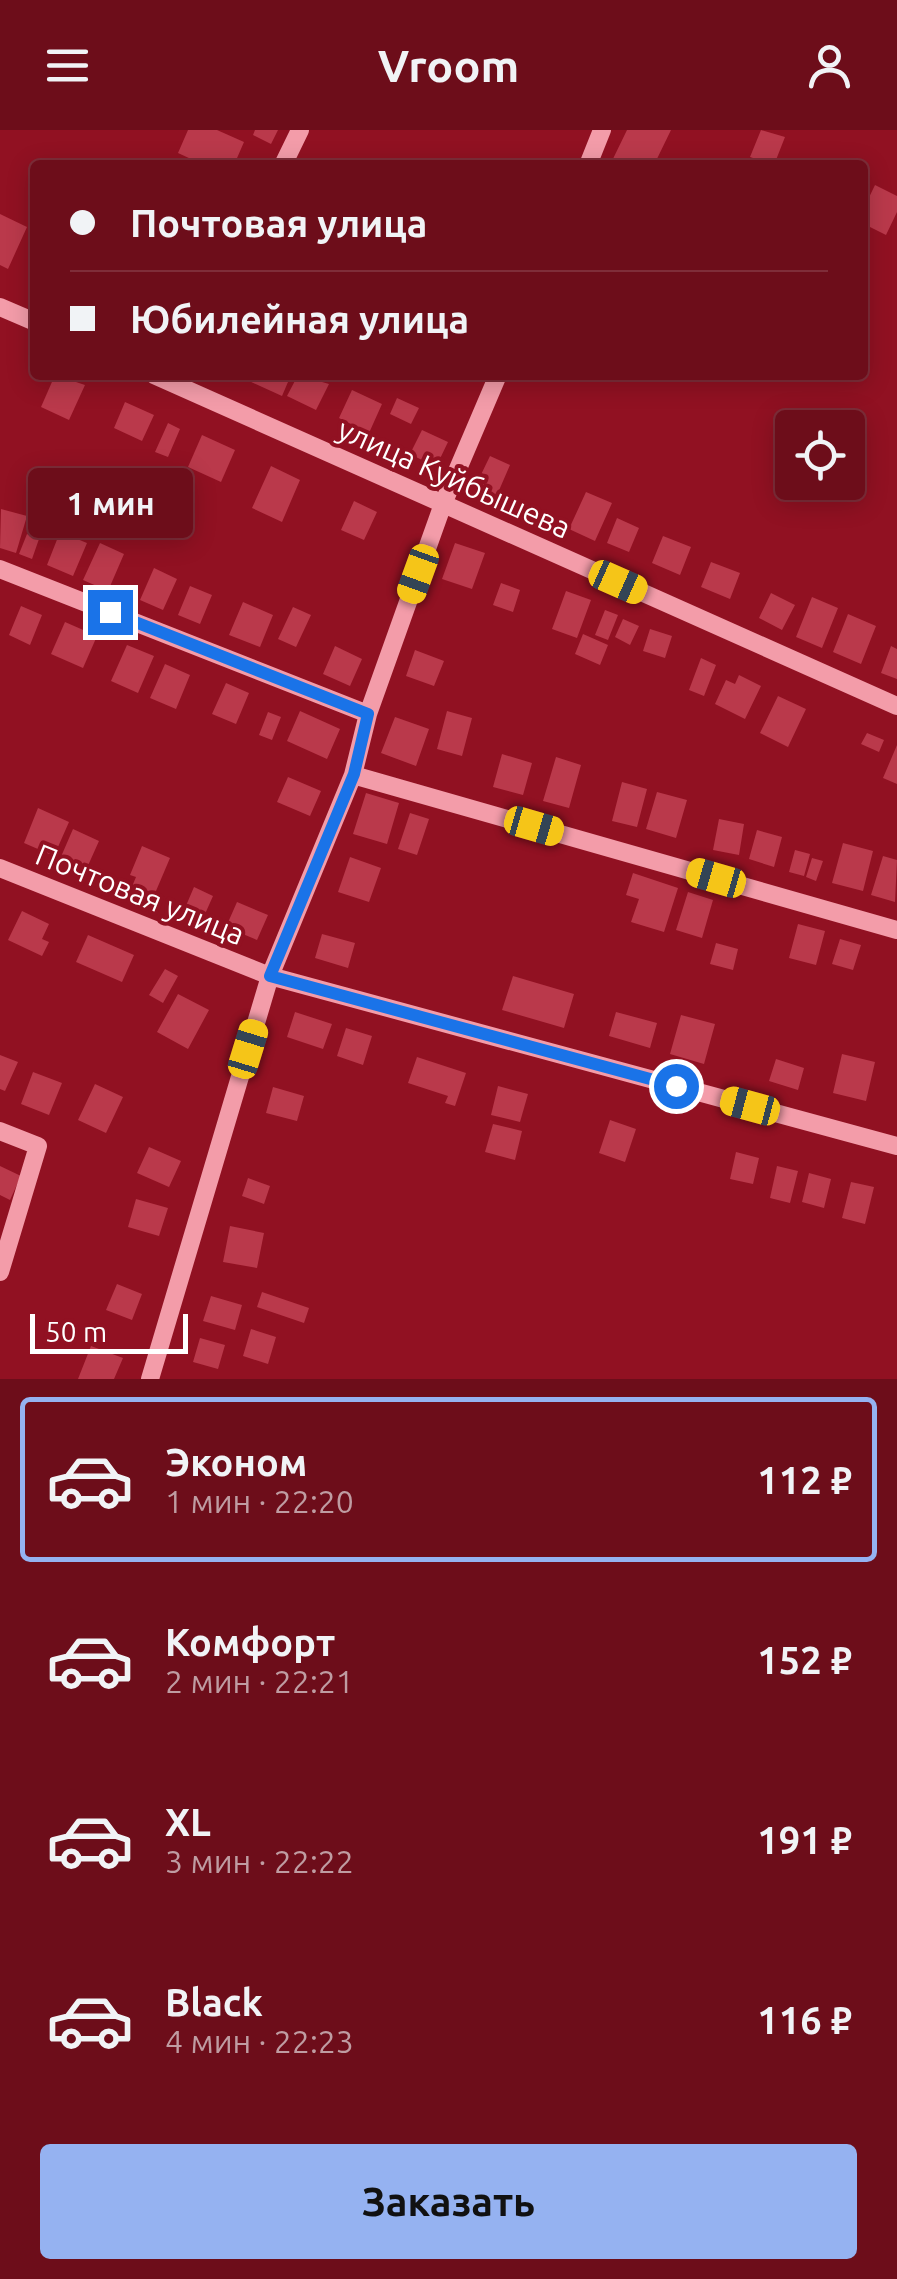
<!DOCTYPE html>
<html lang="ru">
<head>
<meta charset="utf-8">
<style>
	:root { --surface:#6d0d1a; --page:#751b27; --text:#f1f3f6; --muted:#bf9ca2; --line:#7f2d39; --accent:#95b2f1 }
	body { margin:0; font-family:Ubuntu,sans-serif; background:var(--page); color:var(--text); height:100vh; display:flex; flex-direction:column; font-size:38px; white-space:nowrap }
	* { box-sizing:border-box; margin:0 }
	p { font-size:32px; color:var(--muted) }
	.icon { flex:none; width:55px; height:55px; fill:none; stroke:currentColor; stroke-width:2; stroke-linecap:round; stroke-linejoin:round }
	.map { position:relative; height:1249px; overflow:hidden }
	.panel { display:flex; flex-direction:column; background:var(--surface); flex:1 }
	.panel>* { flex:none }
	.hud { position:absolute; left:30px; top:30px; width:838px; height:220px; border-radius:10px; box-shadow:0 5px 25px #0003,0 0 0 2px var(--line); display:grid; align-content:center; height:220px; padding:0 40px; background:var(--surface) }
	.buttons { position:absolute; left:775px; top:280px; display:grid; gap:20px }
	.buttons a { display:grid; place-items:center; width:90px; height:90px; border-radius:10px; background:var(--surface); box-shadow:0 5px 25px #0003,0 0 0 2px var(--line); font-size:50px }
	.scale { position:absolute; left:30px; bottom:25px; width:158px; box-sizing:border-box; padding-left:10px; border:5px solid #fff; border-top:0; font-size:28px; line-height:35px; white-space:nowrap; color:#fff; -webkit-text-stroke:8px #911122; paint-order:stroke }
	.end { position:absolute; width:45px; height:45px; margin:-22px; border:12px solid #1a73e8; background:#fff; box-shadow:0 0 0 5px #fff }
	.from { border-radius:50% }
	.bubble { position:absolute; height:70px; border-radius:10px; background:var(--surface); box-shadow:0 5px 25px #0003,0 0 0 2px var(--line); font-size:32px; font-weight:700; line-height:70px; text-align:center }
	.car { position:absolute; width:30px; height:60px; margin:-30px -15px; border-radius:12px; box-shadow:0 0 8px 2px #0007; background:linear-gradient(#f5c518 24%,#345 0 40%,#f5c518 0 76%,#345 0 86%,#f5c518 0) }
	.hud b { display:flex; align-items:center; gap:35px; height:95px; font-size:38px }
	.hud b+b { border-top:2px solid var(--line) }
	.hud i { width:25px; height:25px; background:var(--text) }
	ul { padding:18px 0 0; list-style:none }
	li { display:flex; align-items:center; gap:30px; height:165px; margin:0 20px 15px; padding:0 20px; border:5px solid transparent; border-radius:10px }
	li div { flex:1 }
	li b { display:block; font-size:38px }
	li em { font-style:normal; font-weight:700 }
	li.selected { border-color:var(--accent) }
	li>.icon { width:90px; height:90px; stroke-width:1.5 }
	.button { display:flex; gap:20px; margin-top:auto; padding:20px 40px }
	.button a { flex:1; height:115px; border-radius:10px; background:var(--accent); color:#111; font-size:40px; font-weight:700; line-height:115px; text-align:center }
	header { display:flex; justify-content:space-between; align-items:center; height:130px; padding:0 40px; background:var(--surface); font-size:45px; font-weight:700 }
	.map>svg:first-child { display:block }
	.building { fill:#ba394b }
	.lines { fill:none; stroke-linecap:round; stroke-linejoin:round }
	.minor { stroke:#f39ca9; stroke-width:18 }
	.route { stroke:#1a73e8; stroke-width:12 }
	.labels { text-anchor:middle; stroke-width:8; stroke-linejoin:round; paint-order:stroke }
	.street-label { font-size:30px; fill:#fff; stroke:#911122 }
</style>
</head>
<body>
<header><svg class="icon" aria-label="menu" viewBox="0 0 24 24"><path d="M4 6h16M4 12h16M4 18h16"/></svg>Vroom<svg class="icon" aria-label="person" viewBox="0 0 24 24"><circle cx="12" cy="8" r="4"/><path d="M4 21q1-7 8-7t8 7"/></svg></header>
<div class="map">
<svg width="897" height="1249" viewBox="0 0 897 1249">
	<rect width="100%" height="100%" fill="#911122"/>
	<path class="building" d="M188,0H217L244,12L234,35H204L178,23Z
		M255,0H278L271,14L253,5Z
		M627,0H671L654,35H610Z
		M761,0L785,7L774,35L750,27Z
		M875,55L897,66V82L886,105L862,93V82Z
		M0,84L27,97L8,139L0,135Z
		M55,245L85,255L69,290L41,277Z
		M251,245H291L282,266L249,251Z
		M298,245L329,254L316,280L287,266Z
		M352,260L382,274L369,303L339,288Z
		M397,268L419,278L411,294L390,284Z
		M125,272L154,285L142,311L114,298Z
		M168,293L180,299L168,327L155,322Z
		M422,300L448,312L436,337L410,324Z
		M202,305L235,320L221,352L188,337Z
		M490,326L510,335L497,365L476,355Z
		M271,336L300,350L282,392L252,378Z
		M586,362L612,373L595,411L569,399Z
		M354,371L377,382L364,410L341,400Z
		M1,379L27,386L16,423L0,418Z
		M617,388L639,398L629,422L607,413Z
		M60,402L87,413L73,446L47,435Z
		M27,404L39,409L32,429L19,424Z
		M663,406L691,417L680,445L652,433Z
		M100,413L124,424L108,461L83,450Z
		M455,413L485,423L472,459L442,449Z
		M711,432L740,443L730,469L701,457Z
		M154,438L177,449L163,480L140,470Z
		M501,453L520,460L513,482L493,475Z
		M190,456L212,465L200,494L178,485Z
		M566,461L591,470L577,508L552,499Z
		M771,463L795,475L782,500L759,488Z
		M812,467L838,478L822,518L796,507Z
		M243,472L273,485L260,517L229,505Z
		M21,476L42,485L30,515L9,505Z
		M293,477L311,485L296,517L278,509Z
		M605,480L618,485L608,510L595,505Z
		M848,484L876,496L861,534L833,522Z
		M623,489L639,496L630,515L615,507Z
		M65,492L97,506L83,538L51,524Z
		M650,499L672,506L665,528L643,521Z
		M583,504L608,515L600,535L575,524Z
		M127,515L154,526L138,563L111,551Z
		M335,516L362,529L350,556L323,544Z
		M891,516L897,519V549L881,543Z
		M415,520L444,531L434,556L406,546Z
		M701,528L716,535L704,566L689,560Z
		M165,534L190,545L176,579L150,568Z
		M739,545L761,556L745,589L715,574L726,550L735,554Z
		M226,553L249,563L236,594L212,584Z
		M778,566L806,579L788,617L760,603Z
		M300,581L340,599L327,629L287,611Z
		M447,581L472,588L462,626L437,619Z
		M268,582L281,587L272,610L259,605Z
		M395,587L429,599L416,636L381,623Z
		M867,603L884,610L879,622L861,614Z
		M897,615V654L883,648Z
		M502,624L532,633L523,665L493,657Z
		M556,627L581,635L569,678L543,671Z
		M288,647L321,661L310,686L277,672Z
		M622,652L647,659L637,697L612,691Z
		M657,662L687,670L676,708L646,699Z
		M366,663L399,673L387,714L353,704Z
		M38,678L69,692L54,726L24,713Z
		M410,683L429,689L417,725L398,719Z
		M719,689L744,694L739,725L713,720Z
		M73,699L99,711L86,740L60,729Z
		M757,700L782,707L774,737L749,729Z
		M843,713L873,721L863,761L832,753Z
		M142,716L170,728L153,768L131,759L136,747L130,745Z
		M795,720L810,724L804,746L789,742Z
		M883,726L897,730L895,772L871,765Z
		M350,727L381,738L369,772L338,762Z
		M812,728L823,731L816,751L806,747Z
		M633,743L678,758L664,802L631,792L639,769L626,765Z
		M194,757L213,766L201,793L182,785Z
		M688,762L713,770L702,808L676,800Z
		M237,772L268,785L257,810L226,797Z
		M22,781L49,794L42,809L49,812L42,826L8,810Z
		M798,794L825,801L816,835L789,828Z
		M322,804L355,813L348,838L315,828Z
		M88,805L134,825L122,852L76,832Z
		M840,809L861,815L853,840L832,834Z
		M716,813L738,819L733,840L710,834Z
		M165,839L178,846L163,873L149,865Z
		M513,846L574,864L564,898L502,880Z
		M178,864L209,880L188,919L157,902Z
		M295,882L332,894L323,919L287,907Z
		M616,882L657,893L650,918L609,906Z
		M681,885L715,894L704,934L670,924Z
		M346,898L372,906L363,935L337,926Z
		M842,924L875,932L866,971L833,963Z
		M0,925L18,932L5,961L0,959Z
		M417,927L466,943L455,976L445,973L448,966L408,953Z
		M776,929L804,938L798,960L769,951Z
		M33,942L62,953L49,985L21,974Z
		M95,954L123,967L106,1003L78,990Z
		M498,956L528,964L520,992L491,985Z
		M273,957L304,966L297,991L266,983Z
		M610,990L636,999L625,1032L599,1023Z
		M493,994L522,1001L515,1030L485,1022Z
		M149,1017L181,1031L169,1057L137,1043Z
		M736,1022L759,1028L753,1054L730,1049Z
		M0,1036L21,1046L10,1070L0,1065Z
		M777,1036L798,1041L790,1073L770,1068Z
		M809,1043L831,1049L824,1078L802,1072Z
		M248,1048L270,1056L264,1074L242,1066Z
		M851,1052L874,1057L865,1094L842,1088Z
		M136,1069L168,1078L159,1106L128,1097Z
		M230,1096L264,1103L257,1138L223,1132Z
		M117,1154L142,1164L132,1190L106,1180Z
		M262,1162L309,1178L304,1193L257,1177Z
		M211,1166L242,1175L235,1200L203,1191Z
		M251,1199L276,1207L268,1234L243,1226Z
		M200,1208L225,1215L218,1239L193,1232Z
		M91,1216L123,1228L114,1249H78Z"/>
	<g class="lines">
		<path class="minor" d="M283,35L300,0
			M588,35L602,0
			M0,177L35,192
			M154,245L897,576
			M0,439L368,584
			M353,645L897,800
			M0,738L270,846L897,1016
			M0,1001L38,1016L0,1142
			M150,1249L270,846L353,645L368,584L443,374L498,245"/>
	</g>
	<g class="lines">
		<path class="route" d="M110,482L368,584L354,644L270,846L676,956"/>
	</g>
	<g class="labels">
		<g class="street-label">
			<text transform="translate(454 349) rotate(24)" y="10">улица Куйбышева</text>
			<text transform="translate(140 765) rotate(22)" y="10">Почтовая улица</text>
		</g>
	</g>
</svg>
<div class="buttons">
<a><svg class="icon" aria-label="locate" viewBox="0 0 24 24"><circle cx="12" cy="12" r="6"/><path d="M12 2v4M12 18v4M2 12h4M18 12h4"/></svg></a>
</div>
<div class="scale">50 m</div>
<i class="end from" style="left:676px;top:956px"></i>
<i class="end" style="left:110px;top:482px"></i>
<div class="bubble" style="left:28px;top:338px;width:165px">1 мин</div>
<i class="car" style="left:418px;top:444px;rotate:200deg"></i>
<i class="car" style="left:618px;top:452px;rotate:114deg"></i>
<i class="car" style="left:534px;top:696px;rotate:106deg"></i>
<i class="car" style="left:716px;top:748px;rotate:286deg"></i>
<i class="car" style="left:248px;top:919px;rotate:17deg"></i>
<i class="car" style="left:750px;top:976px;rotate:285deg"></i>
<div class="hud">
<b><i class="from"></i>Почтовая улица</b>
<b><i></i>Юбилейная улица</b>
</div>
</div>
<section class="panel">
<ul>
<li class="selected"><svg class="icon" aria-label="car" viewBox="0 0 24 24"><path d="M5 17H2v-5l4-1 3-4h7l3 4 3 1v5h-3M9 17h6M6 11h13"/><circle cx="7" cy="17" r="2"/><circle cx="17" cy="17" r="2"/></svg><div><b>Эконом</b><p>1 мин · 22:20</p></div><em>112 ₽</em></li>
<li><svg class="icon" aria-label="car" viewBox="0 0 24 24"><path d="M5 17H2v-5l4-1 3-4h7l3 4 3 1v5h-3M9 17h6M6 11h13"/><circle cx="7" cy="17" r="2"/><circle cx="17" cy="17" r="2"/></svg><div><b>Комфорт</b><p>2 мин · 22:21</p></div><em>152 ₽</em></li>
<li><svg class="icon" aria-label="car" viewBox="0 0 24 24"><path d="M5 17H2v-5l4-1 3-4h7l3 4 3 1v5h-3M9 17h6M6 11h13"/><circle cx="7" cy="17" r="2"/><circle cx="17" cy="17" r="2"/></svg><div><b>XL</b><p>3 мин · 22:22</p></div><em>191 ₽</em></li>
<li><svg class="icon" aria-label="car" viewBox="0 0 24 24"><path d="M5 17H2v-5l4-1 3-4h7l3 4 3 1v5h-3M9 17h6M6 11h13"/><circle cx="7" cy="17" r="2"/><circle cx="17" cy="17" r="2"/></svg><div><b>Black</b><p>4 мин · 22:23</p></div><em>116 ₽</em></li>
</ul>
<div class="button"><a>Заказать</a></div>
</section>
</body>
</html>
